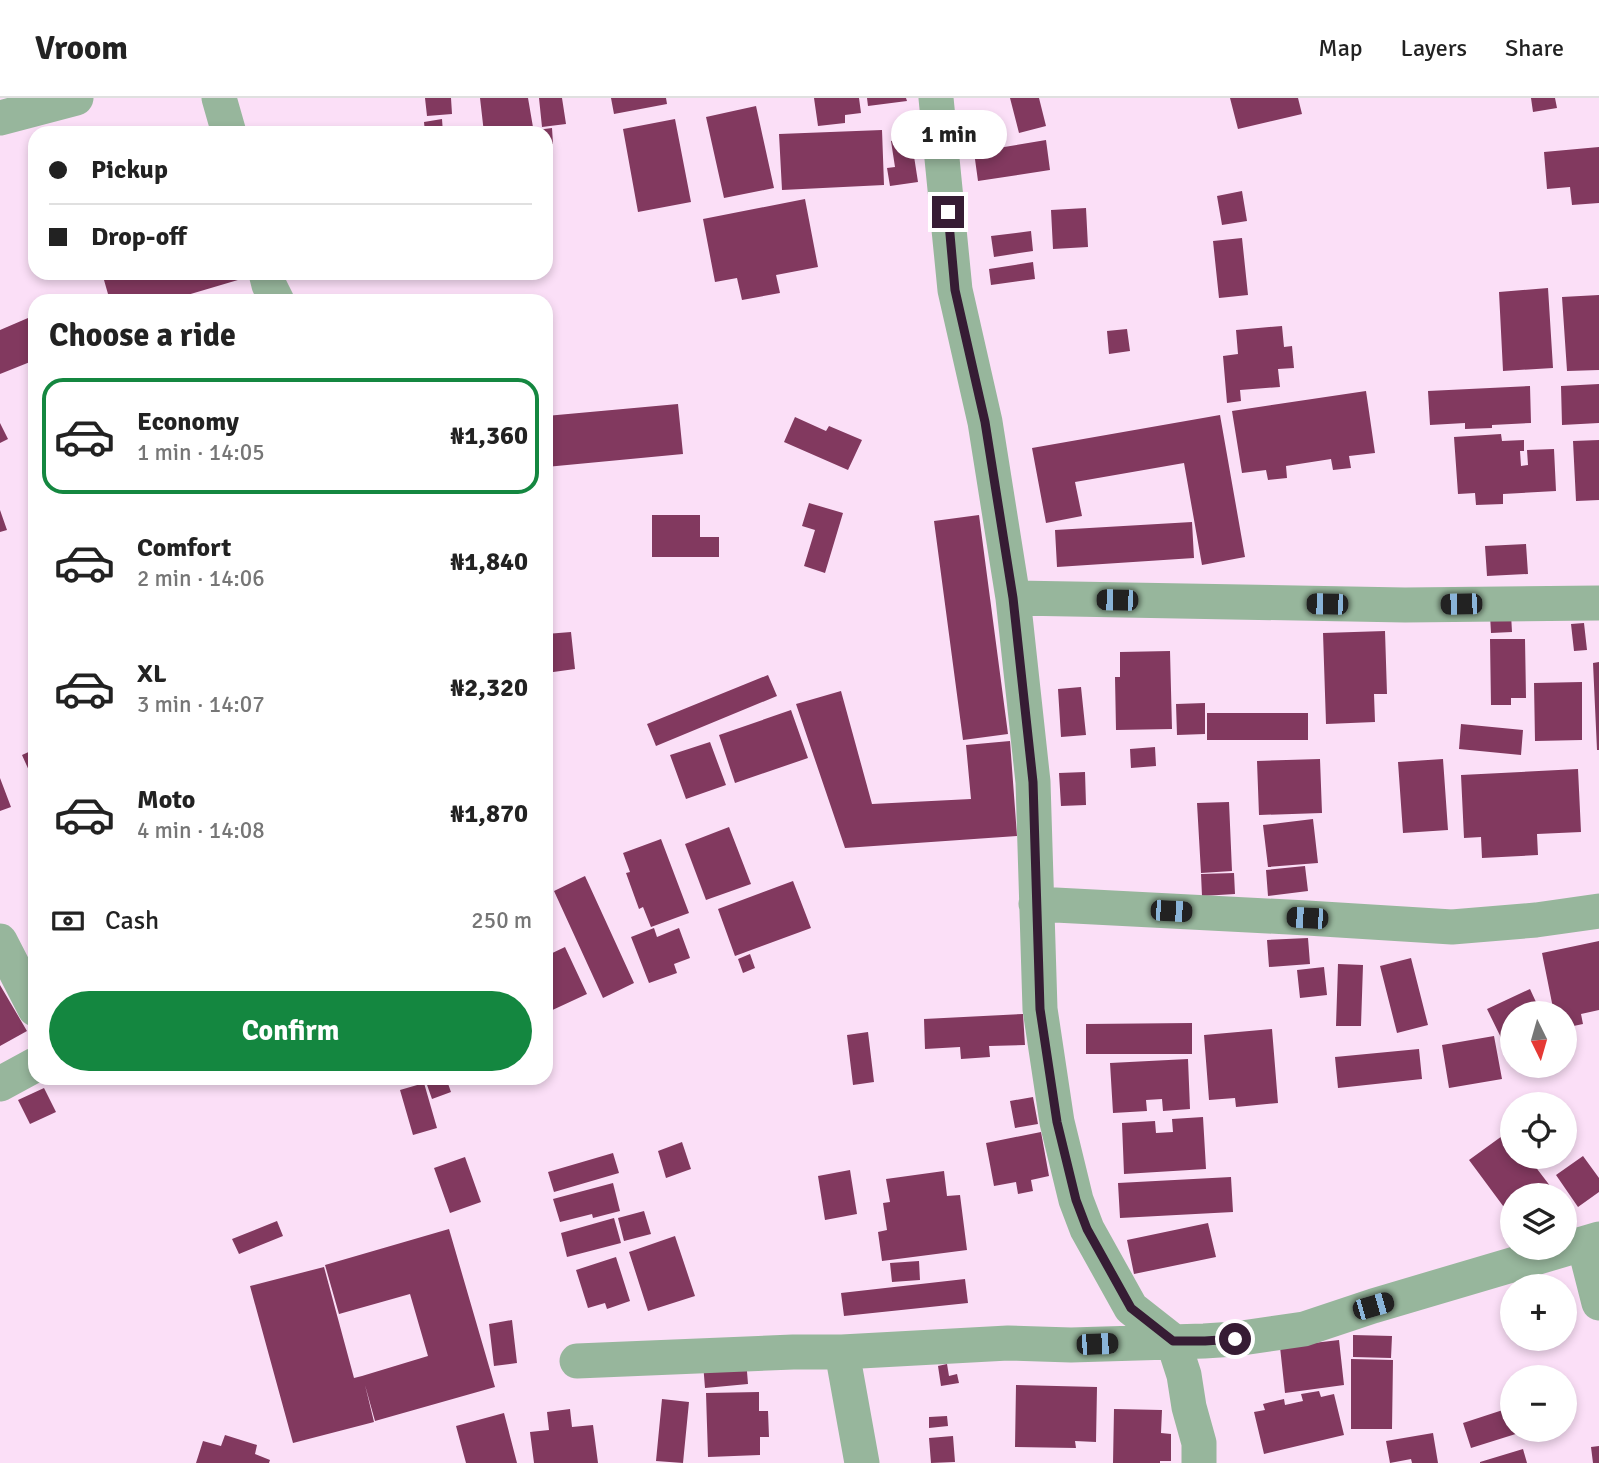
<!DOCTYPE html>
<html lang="en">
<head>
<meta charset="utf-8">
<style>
	:root { --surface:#fff; --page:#f2f2f2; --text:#222; --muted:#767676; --line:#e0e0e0; --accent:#148740 }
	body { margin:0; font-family:Signika,sans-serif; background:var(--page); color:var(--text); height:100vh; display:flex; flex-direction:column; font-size:26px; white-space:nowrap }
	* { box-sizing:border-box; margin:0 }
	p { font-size:23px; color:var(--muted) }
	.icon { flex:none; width:38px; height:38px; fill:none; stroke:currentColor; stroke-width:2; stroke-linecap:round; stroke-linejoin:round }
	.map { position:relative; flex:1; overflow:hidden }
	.side { position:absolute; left:28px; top:196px; width:525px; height:791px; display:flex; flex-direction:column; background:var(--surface); border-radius:21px; box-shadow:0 4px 10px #0003 }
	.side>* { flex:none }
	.hud { position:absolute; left:28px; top:28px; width:525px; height:154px; border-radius:21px; box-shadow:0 4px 10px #0003; display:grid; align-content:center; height:154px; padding:0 21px; background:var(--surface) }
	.needle { width:46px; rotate:175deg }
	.controls { position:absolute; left:1500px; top:903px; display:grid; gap:14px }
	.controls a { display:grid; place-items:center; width:77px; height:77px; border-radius:50%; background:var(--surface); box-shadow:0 4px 10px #0003; font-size:35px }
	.end { position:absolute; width:32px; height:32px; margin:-16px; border:9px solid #361c34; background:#fff; box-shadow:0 0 0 4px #fff }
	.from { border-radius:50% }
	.bubble { position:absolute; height:49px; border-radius:24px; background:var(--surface); box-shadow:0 4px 10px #0003; font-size:23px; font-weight:700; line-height:49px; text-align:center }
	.car { position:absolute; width:21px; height:42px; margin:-21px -10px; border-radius:9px; box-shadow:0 0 5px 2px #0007; background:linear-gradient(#222 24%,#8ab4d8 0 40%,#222 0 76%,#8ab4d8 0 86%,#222 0) }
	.hud b { display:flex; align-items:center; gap:24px; height:66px; font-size:26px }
	.hud b+b { border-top:2px solid var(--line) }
	.hud i { width:18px; height:18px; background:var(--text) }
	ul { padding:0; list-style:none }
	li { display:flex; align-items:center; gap:21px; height:116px; margin:0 14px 10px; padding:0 7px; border:4px solid transparent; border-radius:21px }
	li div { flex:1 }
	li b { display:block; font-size:26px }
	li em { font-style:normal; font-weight:700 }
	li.active { border-color:var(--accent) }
	li>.icon { width:63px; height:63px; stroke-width:1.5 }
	h2 { padding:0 21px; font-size:32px; line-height:84px }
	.pay { display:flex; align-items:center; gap:18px; height:77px; padding:0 21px; font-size:26px }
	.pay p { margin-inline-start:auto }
	.button { display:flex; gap:14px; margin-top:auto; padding:14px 21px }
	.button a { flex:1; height:80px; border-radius:42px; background:var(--accent); color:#fff; font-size:28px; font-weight:700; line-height:80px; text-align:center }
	header { display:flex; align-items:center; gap:42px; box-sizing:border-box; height:98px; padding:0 35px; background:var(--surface); border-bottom:2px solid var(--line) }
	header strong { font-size:33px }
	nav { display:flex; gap:38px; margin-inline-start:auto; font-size:24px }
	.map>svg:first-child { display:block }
	.building { fill:#82395f }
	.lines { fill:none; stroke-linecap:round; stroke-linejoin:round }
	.street { stroke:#97b69c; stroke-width:35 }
	.route { stroke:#361c34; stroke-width:9 }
</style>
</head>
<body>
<header>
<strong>Vroom</strong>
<nav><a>Map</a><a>Layers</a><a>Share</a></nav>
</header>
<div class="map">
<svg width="1599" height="1365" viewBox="0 0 1599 1365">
	<rect width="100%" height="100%" fill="#fbdff7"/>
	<path class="building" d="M425,0H451L452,16L427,18Z
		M480,0H528L534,35H484Z
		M539,0H562L566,26L542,29Z
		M611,0H666L667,6L614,16Z
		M814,0H859L861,15L845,17V25L818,28Z
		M867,0H906L907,3L868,8Z
		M1010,0H1039L1046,28L1019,35Z
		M1230,0H1298L1302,16L1238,31Z
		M1531,0H1555L1557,10L1533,14Z
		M756,8L774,90L724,100L706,19Z
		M442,21L443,35H425L424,24Z
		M675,21L691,104L638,114L623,31Z
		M552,30L553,46H546V35H537V32Z
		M882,32L884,87L782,92L779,36Z
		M911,39L918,84L890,88L887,70L895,69L891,43Z
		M1046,42L1050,72L978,83L974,54Z
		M1599,49V105L1572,107L1570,89L1547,91L1544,54Z
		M1242,93L1247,123L1222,127L1217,98Z
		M805,101L818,169L776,177L780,195L742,202L737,180L715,184L703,121Z
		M1086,110L1088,149L1053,151L1051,112Z
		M1031,133L1033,153L994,159L991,138Z
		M1242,140L1248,197L1219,200L1213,143Z
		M1033,164L1035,181L991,187L989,171Z
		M102,175H247L248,179L167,203H110Z
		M1548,190L1553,270L1503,273L1499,194Z
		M1599,197V272L1567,273L1562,199Z
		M35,217V262L0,276V232Z
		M1282,228L1284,249L1292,248L1294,270L1278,271L1280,289L1240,292L1241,303L1227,305L1223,258L1238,256L1236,232Z
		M1127,231L1130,253L1109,256L1107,233Z
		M1599,286V325L1562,327L1561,288Z
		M1530,288L1531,325L1492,327V330L1465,331V325L1430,327L1428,293Z
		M1366,293L1375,355L1349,358L1351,370L1333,372L1331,361L1286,368L1287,380L1268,382L1266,372L1242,375L1232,313Z
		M678,306L683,356L546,369V318Z
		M1220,317L1245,459L1202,467L1184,365L1075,384L1082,418L1046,425L1032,350Z
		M795,319L826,333L829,328L862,342L848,372L784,344Z
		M0,325L8,341L0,345Z
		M1501,336L1502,343L1524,342V353H1520L1521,368L1528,367L1527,352L1554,351L1556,393L1503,396V406L1476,407L1475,395L1458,396L1454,339Z
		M1599,342V402L1576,403L1573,343Z
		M546,388H549L553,426L546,427Z
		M809,405L843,415L825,475L804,468L815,432L802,428Z
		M0,412L7,432L0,434Z
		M652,417H700V439H719V459H652Z
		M979,417L1008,636L963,642L934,423Z
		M1192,424L1194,460L1057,469L1055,432Z
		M1526,446L1528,476L1487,478L1485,448Z
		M1511,516L1512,534L1491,535L1490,517Z
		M1584,525L1587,552L1574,553L1571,526Z
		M1385,533L1387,596H1374L1375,624L1326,626L1323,535Z
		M571,534L575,571L546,575V536Z
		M1490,541H1525L1526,600H1511V607H1491Z
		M1170,553L1172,631L1116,632L1115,579H1120V554Z
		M1599,564V652H1597L1593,565Z
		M768,577L777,598L656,648L647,626Z
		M1582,584V642L1535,643L1534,585Z
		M1081,589L1086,637L1061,639L1058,591Z
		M841,593L872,706L971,701L966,647L1010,643L1017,738L845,750L796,606Z
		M1205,605V636L1177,637L1176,606Z
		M791,612L808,660L735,685L719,637Z
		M1207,615H1308V642H1207Z
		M1461,626L1523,632L1521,657L1459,651Z
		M710,644L726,687L686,701L670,657Z
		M1155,649L1156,668L1131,670L1130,651Z
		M35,651V686L22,657Z
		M1320,661L1322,715L1259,717L1257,663Z
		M1443,661L1448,732L1403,735L1398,664Z
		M1578,671L1581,734L1537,736L1538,757L1482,760L1481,739L1464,740L1461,677Z
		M1085,674L1086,707L1061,708L1059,675Z
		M0,680L11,709L0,713Z
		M1229,704L1232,773L1201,775L1197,705Z
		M1313,721L1318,765L1268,769L1263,727Z
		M729,729L751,786L706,802L685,746Z
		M661,741L689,815L651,829L643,809L639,811L626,775L630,774L623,755Z
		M1305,768L1308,793L1268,798L1266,772Z
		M1234,775L1235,796L1202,798L1201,776Z
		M585,778L634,885L603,900L554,793Z
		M793,783L811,830L735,858L718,811Z
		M654,830L657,839L679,830L690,860L674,866L677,875L649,885L631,839Z
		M1308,840L1310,866L1269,869L1267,842Z
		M1599,843V912L1581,916L1583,926L1564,930V915H1554L1542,855Z
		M565,849L587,896L546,915V858Z
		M750,856L755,870L743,875L738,861Z
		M1411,860L1428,927L1397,935L1380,868Z
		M1338,866L1363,867L1361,928H1336Z
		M1324,869L1327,897L1300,900L1297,872Z
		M0,887L27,933L0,948Z
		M1530,891L1541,915H1512V955L1509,956L1487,911Z
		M1023,916L1025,947L989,948L990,959L961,961L960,949L925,951L924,921Z
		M1192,925V956H1086V926Z
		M1272,931L1278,1005L1236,1009L1235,1000L1209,1002L1204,937Z
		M868,934L874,984L853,987L847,937Z
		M1494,938L1502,981L1449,990L1442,947Z
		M1419,951L1422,981L1338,990L1335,959Z
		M1188,961L1190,1011L1163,1013L1162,1001L1146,1002L1147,1013L1113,1015L1110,965Z
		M438,980H446L451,994L432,1001L426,984Z
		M424,985L437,1030L413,1037L400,992Z
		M44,990L56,1014L30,1026L18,1002Z
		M1033,999L1038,1026L1015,1030L1010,1003Z
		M1203,1019L1206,1071L1124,1076L1122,1025L1155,1023L1156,1035L1173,1034L1172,1021Z
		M1509,1033L1512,1037V1059H1528L1557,1097H1512V1120L1469,1062Z
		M1041,1034L1049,1078L1031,1082L1033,1093L1018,1096L1016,1084L994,1088L986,1045Z
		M682,1044L691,1071L666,1080L658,1053Z
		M613,1055L619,1075L554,1094L548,1074Z
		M1583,1058L1599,1080V1094L1578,1109L1556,1077Z
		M465,1059L481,1104L450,1115L434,1070Z
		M850,1072L857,1116L825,1122L818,1078Z
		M944,1073L947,1098L960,1097L967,1152L882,1163L878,1134L887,1132L883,1105L890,1104L886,1081Z
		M1231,1079L1233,1114L1120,1120L1118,1085Z
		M613,1085L620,1113L593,1120L592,1116L560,1124L553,1101Z
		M644,1113L651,1136L624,1143L618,1120Z
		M614,1120L621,1145L567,1159L561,1135Z
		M277,1123L283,1138L239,1156L232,1141Z
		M1208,1125L1216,1159L1134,1176L1127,1142Z
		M449,1131L495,1289L375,1323L365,1287L374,1324L293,1345L250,1188L324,1169L354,1280L362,1278L428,1258L410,1196L339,1216L325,1167Z
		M675,1138L695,1198L648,1213L629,1154Z
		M616,1159L630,1203L607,1211L605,1205L588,1210L576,1172Z
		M919,1163L920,1182L892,1184L890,1165Z
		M965,1181L968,1205L844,1218L841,1195Z
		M512,1222L517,1265L494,1268L489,1226Z
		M1353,1237L1392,1238L1391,1260L1353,1259Z
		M1339,1242L1344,1287L1285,1295L1280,1249Z
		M746,1261L748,1286L705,1290L703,1265Z
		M1351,1261L1393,1262L1392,1331H1351Z
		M947,1266L949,1278L957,1276L959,1285L941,1288L938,1268Z
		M1016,1287L1097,1289L1096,1344L1075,1343L1076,1350L1015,1349Z
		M1319,1293L1321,1299L1334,1296L1344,1337L1264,1356L1254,1314L1265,1312L1263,1306L1284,1301L1285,1307L1303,1303L1301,1296Z
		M759,1294V1313H768L769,1339H760V1357L708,1359L706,1295Z
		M662,1301L689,1304L683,1365L656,1363Z
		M1512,1309V1332H1528L1471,1350L1463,1325Z
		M570,1311L572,1329L593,1327L598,1365H534L530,1334L549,1332L547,1314Z
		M1114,1311L1162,1312L1161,1335L1171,1336V1363H1160V1365H1113Z
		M504,1315L517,1365H466L456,1328Z
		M947,1318L948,1328L929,1330V1319Z
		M1433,1335L1438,1365H1412L1411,1361L1390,1365L1386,1343Z
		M225,1337L257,1347L255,1356L270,1362L269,1365H196L203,1343L221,1348Z
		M953,1338L955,1364L931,1365L929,1340Z
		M1599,1348V1365H1593L1591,1349Z
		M1523,1351L1527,1365H1480V1364Z"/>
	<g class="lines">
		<path class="street" d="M219,0L229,35
			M936,0L955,192L985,324L1013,500L1033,684L1040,911L1057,1024L1076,1102L1087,1131L1131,1210L1173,1243L1184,1277L1189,1309L1199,1345V1365
			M0,20L76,0
			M266,175L269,187L277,203
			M1013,500L1405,507L1599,505
			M1036,806L1307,820L1452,829L1536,822L1599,813
			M0,843L35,911
			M0,986L35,967
			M1584,1146L1599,1205
			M842,1254L862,1365
			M577,1263L793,1254H842L1008,1245L1071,1247L1204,1243L1235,1241L1304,1231L1373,1208L1599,1141"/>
	</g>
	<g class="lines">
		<path class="route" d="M948,114L955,192L985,324L1013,500L1033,684L1040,911L1057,1024L1076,1102L1087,1131L1131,1210L1173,1243H1205L1235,1241"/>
	</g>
</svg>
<div class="controls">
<a><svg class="needle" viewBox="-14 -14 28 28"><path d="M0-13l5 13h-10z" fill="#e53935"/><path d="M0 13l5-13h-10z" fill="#767676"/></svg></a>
<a><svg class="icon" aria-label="locate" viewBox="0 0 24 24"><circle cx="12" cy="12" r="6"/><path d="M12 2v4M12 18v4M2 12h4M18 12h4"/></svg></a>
<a><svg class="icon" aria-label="layers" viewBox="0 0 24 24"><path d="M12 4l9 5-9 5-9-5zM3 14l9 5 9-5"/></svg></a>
<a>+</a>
<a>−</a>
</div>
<i class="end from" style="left:1235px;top:1241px"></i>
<i class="end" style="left:948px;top:114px"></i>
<div class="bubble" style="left:891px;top:12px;width:116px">1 min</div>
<i class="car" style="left:1117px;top:502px;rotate:271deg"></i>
<i class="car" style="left:1327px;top:506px;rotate:271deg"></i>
<i class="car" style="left:1461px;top:506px;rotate:269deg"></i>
<i class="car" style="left:1171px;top:813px;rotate:93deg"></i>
<i class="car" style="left:1307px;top:820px;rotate:273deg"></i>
<i class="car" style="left:1373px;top:1208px;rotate:74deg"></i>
<i class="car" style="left:1097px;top:1246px;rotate:88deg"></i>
<div class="hud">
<b><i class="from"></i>Pickup</b>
<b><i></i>Drop-off</b>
</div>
<section class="side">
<h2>Choose a ride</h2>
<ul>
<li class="active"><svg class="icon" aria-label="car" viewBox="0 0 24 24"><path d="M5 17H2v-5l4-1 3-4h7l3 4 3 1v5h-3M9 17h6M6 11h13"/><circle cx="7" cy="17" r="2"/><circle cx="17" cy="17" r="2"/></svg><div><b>Economy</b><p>1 min · 14:05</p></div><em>₦1,360</em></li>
<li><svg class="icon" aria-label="car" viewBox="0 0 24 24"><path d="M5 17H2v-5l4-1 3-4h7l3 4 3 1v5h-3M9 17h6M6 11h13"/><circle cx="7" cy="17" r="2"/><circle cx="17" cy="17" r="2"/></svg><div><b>Comfort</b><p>2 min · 14:06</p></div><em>₦1,840</em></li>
<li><svg class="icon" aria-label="car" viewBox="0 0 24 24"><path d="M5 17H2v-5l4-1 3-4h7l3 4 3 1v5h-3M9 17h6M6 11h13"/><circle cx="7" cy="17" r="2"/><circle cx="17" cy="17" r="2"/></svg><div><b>XL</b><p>3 min · 14:07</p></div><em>₦2,320</em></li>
<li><svg class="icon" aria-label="car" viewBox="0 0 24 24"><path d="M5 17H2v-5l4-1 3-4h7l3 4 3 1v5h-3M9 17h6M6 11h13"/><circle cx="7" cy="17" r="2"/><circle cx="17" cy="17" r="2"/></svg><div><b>Moto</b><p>4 min · 14:08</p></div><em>₦1,870</em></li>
</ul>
<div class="pay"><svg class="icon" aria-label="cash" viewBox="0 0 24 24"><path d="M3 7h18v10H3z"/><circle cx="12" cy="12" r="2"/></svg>Cash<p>250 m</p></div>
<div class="button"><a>Confirm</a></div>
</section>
</div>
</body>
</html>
